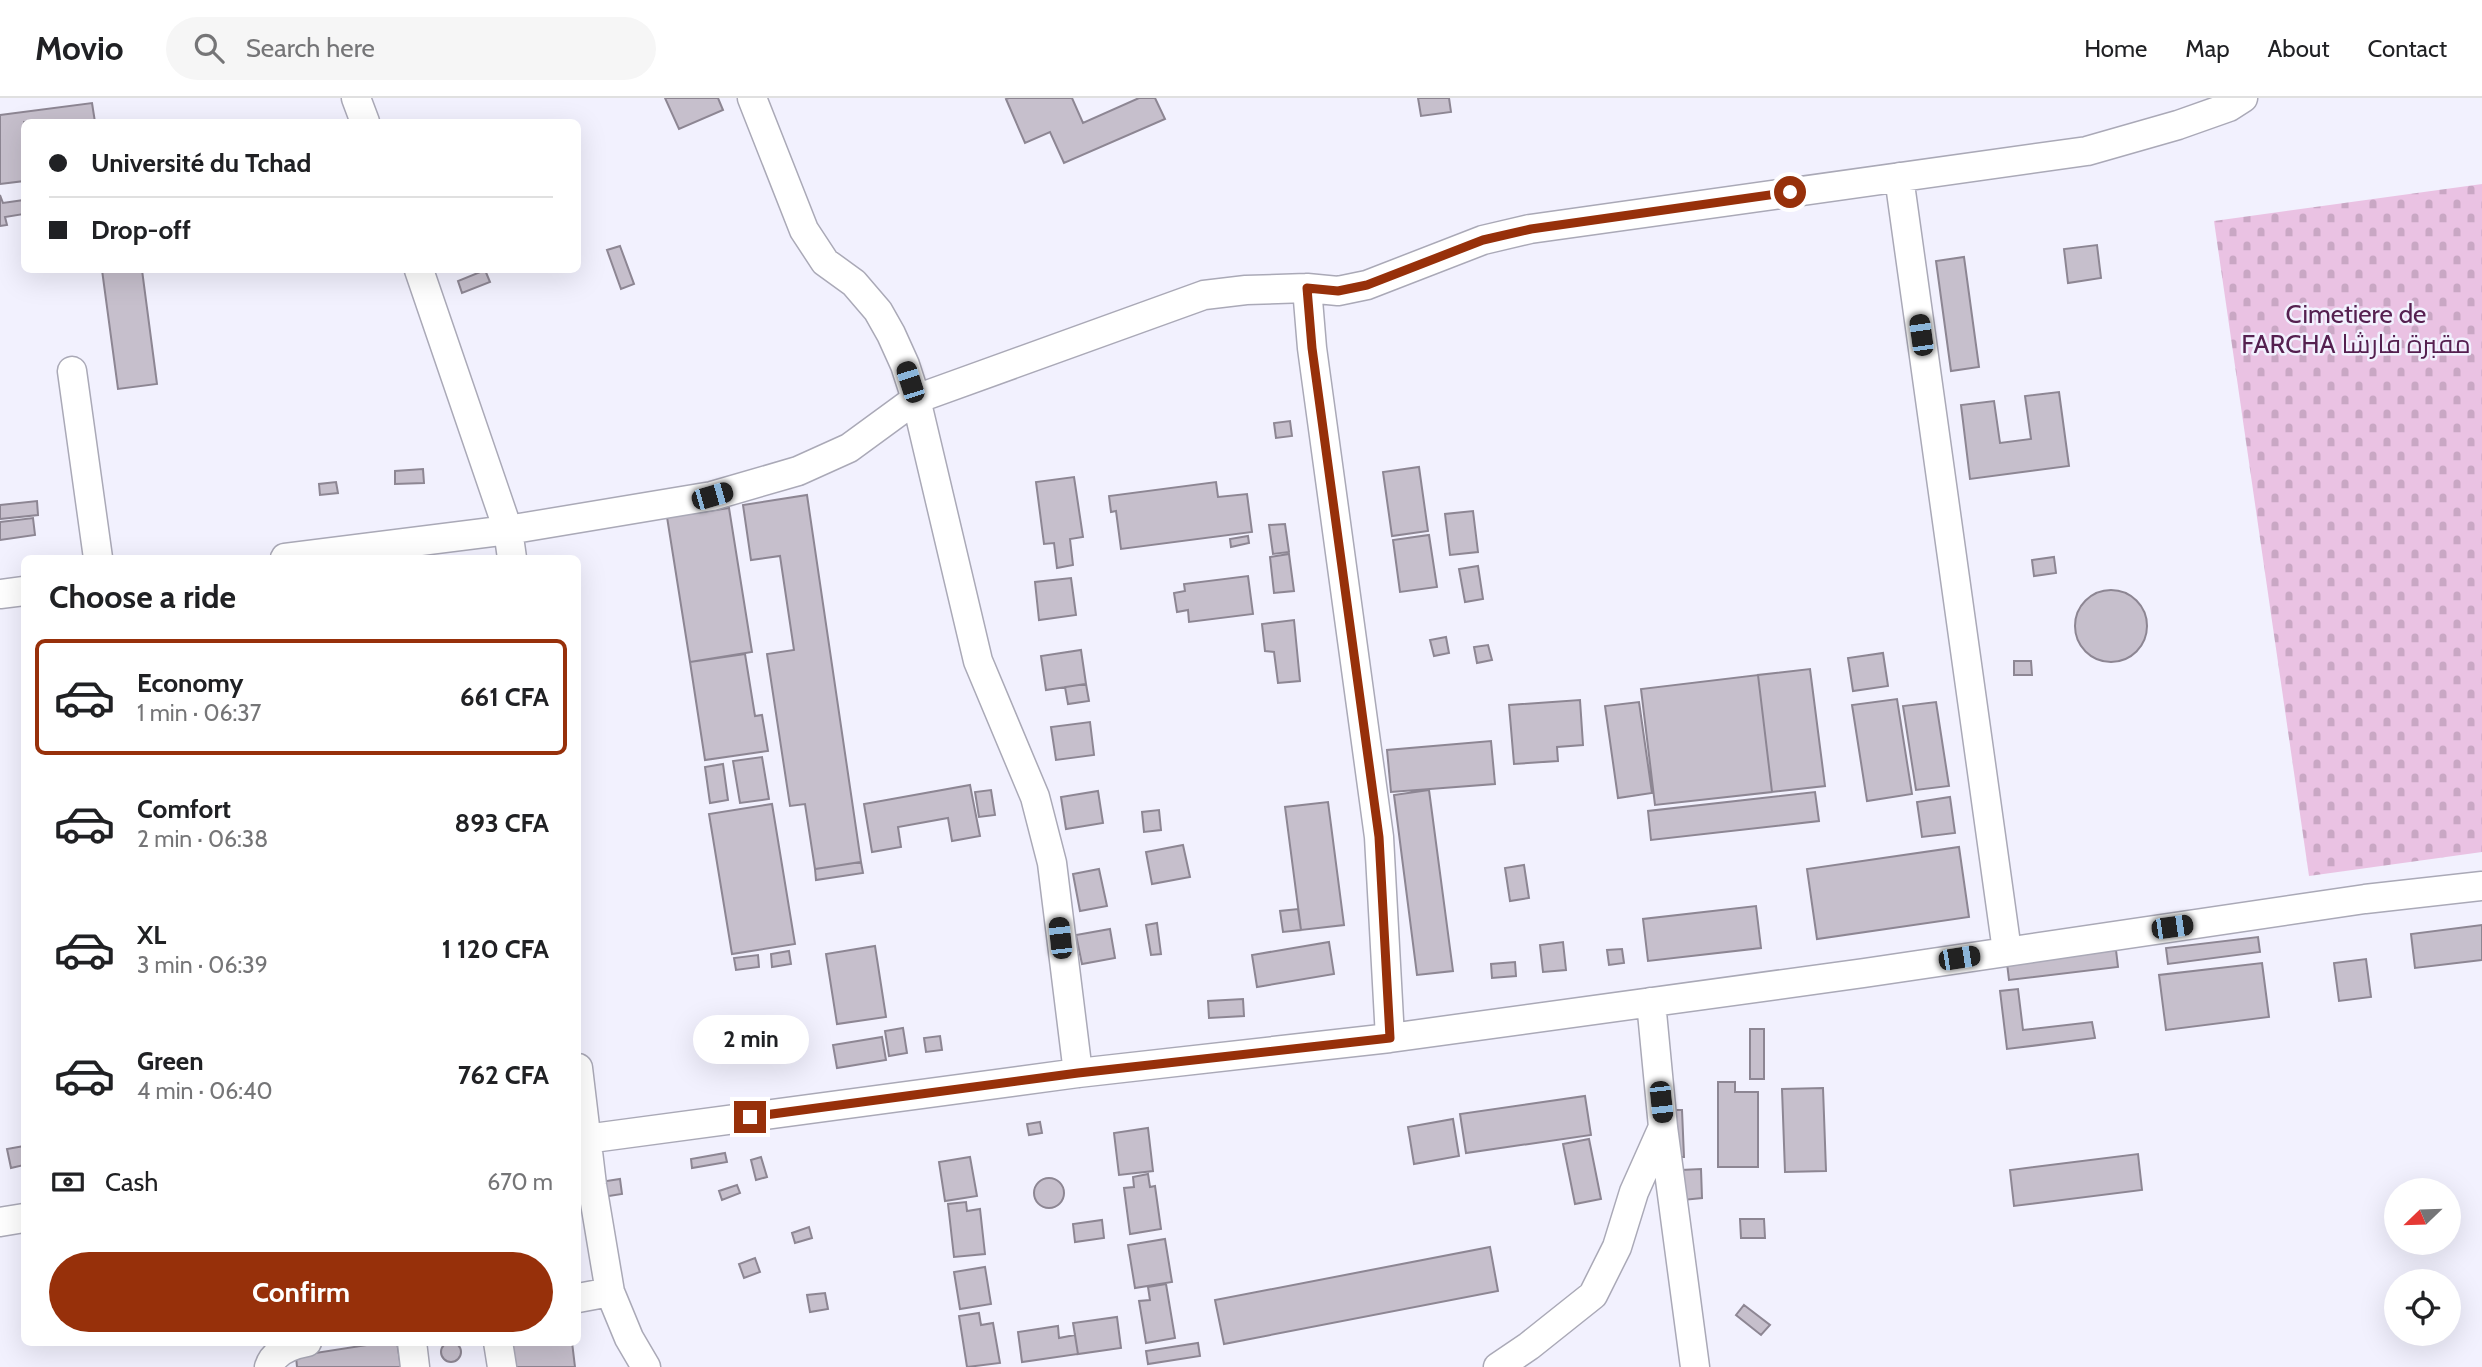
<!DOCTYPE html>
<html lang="en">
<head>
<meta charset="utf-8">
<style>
	:root { --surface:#fff; --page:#f6f6f6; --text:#202124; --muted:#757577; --line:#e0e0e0; --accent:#97300a }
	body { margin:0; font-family:Cabin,Cairo,sans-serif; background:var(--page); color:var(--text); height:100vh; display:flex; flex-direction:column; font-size:26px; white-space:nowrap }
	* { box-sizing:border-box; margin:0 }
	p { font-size:23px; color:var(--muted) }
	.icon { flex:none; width:38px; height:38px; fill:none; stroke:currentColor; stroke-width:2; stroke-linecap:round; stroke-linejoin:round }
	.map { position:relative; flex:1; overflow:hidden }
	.drawer { position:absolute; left:21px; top:457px; width:560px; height:791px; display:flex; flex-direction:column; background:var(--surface); border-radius:10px; box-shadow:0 7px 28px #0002 }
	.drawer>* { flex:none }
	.top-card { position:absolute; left:21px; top:21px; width:560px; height:154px; border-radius:10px; box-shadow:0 7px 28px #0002; display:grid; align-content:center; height:154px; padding:0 28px; background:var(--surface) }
	.needle { width:46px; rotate:247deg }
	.buttons { position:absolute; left:2384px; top:1080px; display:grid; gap:14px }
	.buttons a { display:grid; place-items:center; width:77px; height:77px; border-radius:50%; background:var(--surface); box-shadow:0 7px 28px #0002; font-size:35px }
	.end { position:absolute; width:32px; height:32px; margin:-16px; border:9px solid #97300a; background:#fff; box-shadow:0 0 0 4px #fff }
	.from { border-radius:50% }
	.bubble { position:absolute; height:49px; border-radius:24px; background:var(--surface); box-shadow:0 7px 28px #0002; font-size:23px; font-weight:700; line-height:49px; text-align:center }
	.car { position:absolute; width:21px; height:42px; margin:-21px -10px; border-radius:9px; box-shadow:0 0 5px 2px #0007; background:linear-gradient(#222 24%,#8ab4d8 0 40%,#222 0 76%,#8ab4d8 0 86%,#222 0) }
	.top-card b { display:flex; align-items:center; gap:24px; height:66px; font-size:26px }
	.top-card b+b { border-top:2px solid var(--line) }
	.top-card i { width:18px; height:18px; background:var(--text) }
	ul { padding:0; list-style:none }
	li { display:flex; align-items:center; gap:21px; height:116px; margin:0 14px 10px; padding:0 14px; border:4px solid transparent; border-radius:10px }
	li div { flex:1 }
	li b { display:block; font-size:26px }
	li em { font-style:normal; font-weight:700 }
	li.current { border-color:var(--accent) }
	li>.icon { width:63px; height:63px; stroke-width:1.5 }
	h2 { padding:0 28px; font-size:32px; line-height:84px }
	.pay { display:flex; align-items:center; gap:18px; height:77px; padding:0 28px; font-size:26px }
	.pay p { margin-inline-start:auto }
	.cta { display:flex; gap:14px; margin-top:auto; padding:14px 28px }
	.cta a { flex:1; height:80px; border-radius:42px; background:var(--accent); color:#fff; font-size:28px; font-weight:700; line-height:80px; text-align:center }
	header { display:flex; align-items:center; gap:42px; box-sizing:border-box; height:98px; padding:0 35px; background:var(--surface); border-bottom:2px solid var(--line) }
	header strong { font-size:33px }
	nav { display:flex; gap:38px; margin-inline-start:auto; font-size:24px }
	.search { width:490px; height:63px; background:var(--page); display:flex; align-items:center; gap:18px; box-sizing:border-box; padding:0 24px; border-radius:38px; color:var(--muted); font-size:26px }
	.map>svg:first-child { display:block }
	.cemetery { fill:url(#cemetery-stones) }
	.building { fill:#c6bfcc; stroke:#8d8693; stroke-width:2 }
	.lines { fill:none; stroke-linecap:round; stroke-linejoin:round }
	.minor-casing { stroke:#aaa9b7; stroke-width:31 }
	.minor { stroke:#fff; stroke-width:28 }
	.route { stroke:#97300a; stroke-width:9 }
	.labels { text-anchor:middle; stroke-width:5; stroke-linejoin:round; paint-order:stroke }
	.park-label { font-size:26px; fill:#552050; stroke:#f2f1fe }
</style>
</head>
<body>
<header>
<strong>Movio</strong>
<div class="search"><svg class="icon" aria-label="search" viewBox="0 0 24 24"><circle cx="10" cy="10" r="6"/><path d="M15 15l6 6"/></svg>Search here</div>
<nav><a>Home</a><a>Map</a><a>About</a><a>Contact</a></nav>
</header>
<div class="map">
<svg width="2482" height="1269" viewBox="0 0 2482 1269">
	<defs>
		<pattern id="cemetery-stones" width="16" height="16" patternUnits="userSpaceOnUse" patternTransform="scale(1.75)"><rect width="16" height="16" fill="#eac2e3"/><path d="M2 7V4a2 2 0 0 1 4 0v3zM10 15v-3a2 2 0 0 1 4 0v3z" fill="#c9a7c4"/></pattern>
	</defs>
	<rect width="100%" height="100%" fill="#f2f1fe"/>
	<path class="cemetery" d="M2482,86V754L2309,778L2214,123Z"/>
	<path class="building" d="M665,0H718L723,12L679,31Z
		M1009,0H1072L1083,25L1139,0H1155L1165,21L1064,65L1050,34L1025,45L1006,1Z
		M1418,0H1449L1451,14L1421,18Z
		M92,5L95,24H24V83L0,86V17Z
		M0,97L3,105L24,102V116L5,119L7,127L0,128Z
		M2097,147L2101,180L2068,185L2064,151Z
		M620,148L634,186L621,191L607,152Z
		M1964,159L1979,269L1951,273L1936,163Z
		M102,172H142L157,286L118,291Z
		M485,172L490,184L462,195L458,183Z
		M2059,294L2069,368L1970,381L1961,307L1994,303L2000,345L2031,341L2025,298Z
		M1290,323L1292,338L1276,340L1274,325Z
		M1419,369L1428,433L1392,438L1383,374Z
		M423,371L424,385L395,386V373Z
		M1074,379L1083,439L1070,441L1073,467L1057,470L1054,445L1044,446L1036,384Z
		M336,384L338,395L320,397L319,386Z
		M1216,384L1218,399L1247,396L1252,434L1121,451L1116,413L1111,414L1109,398Z
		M807,397L861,764L815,771L805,706L790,708L767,556L794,552L780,458L751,462L743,407Z
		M37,403L38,417L0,421V407Z
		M729,410L752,554L690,564L667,419Z
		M1473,413L1478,454L1450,457L1445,416Z
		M33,420L35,437L0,442V424Z
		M1285,426L1289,454L1273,456L1269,427Z
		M1429,437L1437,489L1400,494L1393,442Z
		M1248,438L1249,445L1231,449L1230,441Z
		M1289,456L1294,493L1274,495L1270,459Z
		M2054,459L2056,475L2034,478L2032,462Z
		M1478,468L1483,501L1465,504L1459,471Z
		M1248,478L1253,516L1189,524L1188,512L1177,514L1174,495L1185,493L1184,486Z
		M1071,480L1076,517L1039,522L1035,484Z
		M2075 528a36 36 0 1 1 72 0a36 36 0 1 1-72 0Z
		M1294,522L1300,583L1278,585L1274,554L1265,553L1262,526Z
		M1446,539L1449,555L1434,558L1430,542Z
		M1488,547L1492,562L1477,565L1474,549Z
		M1081,552L1086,586L1046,592L1041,558Z
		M1883,555L1888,588L1853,593L1848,560Z
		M745,556L755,618L762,617L768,653L705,662L690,564Z
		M2014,563H2031L2032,577H2014Z
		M1810,571L1825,688L1772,694L1758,577Z
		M1758,577L1772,694L1655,707L1641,591Z
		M1086,586L1089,603L1068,606L1065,589Z
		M1897,601L1912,696L1867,703L1852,607Z
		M1580,602L1583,647L1557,649L1558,663L1514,666L1509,607Z
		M1639,604L1652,695L1618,700L1605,608Z
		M1936,604L1949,688L1916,692L1903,608Z
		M1090,624L1094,657L1056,662L1051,629Z
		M1491,643L1495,686L1391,694L1387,652Z
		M762,659L769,701L740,705L733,663Z
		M723,666L728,702L710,705L705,669Z
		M970,687L980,738L952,743L948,720L898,729L901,749L872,754L864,706Z
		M991,692L995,717L979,719L975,694Z
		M1429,692L1453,873L1417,877L1394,697Z
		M1098,693L1103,725L1066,731L1061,699Z
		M1815,694L1819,723L1651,742L1648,713Z
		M1950,699L1955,735L1922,739L1917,704Z
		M1328,704L1344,827L1301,832L1285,709Z
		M772,706L795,846L732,856L709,716Z
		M1159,712L1161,732L1144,734L1142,714Z
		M1183,747L1190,779L1152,786L1146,754Z
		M1959,749L1969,819L1817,841L1807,771Z
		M861,764L863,775L816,782L815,771Z
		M1524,767L1529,800L1510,803L1505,770Z
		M1099,771L1107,808L1080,813L1073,776Z
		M1756,808L1761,850L1648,863L1643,821Z
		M1298,811L1301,832L1283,834L1280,813Z
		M1157,825L1161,856L1151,857L1146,827Z
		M2482,827V862L2415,870L2411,836Z
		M1110,831L1115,860L1082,866L1076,837Z
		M2258,839L2260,854L2168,866L2166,850Z
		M1329,844L1334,876L1257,889L1252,857Z
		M1563,844L1566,872L1543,874L1540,847Z
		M875,848L886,919L837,926L826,856Z
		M1622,851L1624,865L1609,867L1607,852Z
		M2116,852L2118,869L2009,882L2007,865Z
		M789,853L791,866L772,869L771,856Z
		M758,857L759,869L736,872L734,860Z
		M2366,861L2371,899L2339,903L2334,865Z
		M1515,864L1516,878L1492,880L1491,866Z
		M2262,865L2269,919L2166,932L2159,877Z
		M2018,891L2023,932L2092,924L2095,940L2007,951L2000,893Z
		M1243,901L1244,918L1209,920L1208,903Z
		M903,930L907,955L889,958L885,933Z
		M1750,931H1764V981H1750Z
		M940,938L942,952L926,954L924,940Z
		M882,939L886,962L837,970L833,947Z
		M1718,984H1735V994H1758V1069H1718Z
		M1823,990L1826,1073L1785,1074L1782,991Z
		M1585,998L1591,1037L1466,1055L1460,1016Z
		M1668,1012H1682L1684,1059H1669Z
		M1453,1021L1459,1058L1414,1066L1408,1029Z
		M1040,1024L1042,1035L1029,1037L1027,1026Z
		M1148,1030L1153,1073L1119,1077L1114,1035Z
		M1589,1041L1601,1101L1575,1106L1563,1046Z
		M24,1048V1067L11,1070L7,1051Z
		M725,1055L727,1064L692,1070L691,1061Z
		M2138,1056L2142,1092L2014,1108L2010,1072Z
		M761,1059L767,1079L756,1082L751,1062Z
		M970,1059L977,1098L945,1103L939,1064Z
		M1701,1071L1702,1100L1683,1102L1681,1072Z
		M1148,1076L1150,1089L1155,1088L1161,1131L1130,1136L1124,1090L1134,1089L1133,1079Z
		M1034 1095a15 15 0 1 1 30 0a15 15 0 1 1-30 0Z
		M620,1081L622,1096L602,1099L600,1084Z
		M737,1087L740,1095L722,1102L719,1093Z
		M966,1104L967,1113L980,1111L985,1156L954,1159L948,1106Z
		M1740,1121H1764L1765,1140H1741Z
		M1102,1122L1104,1140L1075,1144L1073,1126Z
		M809,1129L812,1140L795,1145L792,1135Z
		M1165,1141L1172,1184L1135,1190L1128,1147Z
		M1490,1149L1498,1193L1224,1246L1215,1202Z
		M755,1160L760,1174L744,1180L739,1166Z
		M985,1169L991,1206L960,1211L954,1174Z
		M1166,1186L1175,1240L1146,1245L1139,1203L1150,1202L1148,1189Z
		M825,1195L828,1211L810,1214L807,1197Z
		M1744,1207L1770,1227L1761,1237L1736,1217Z
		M979,1215L981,1227L993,1225L1000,1265L967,1269L959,1218Z
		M1117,1219L1121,1250L1078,1256L1073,1225Z
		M1058,1228L1059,1240L1075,1237L1078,1256L1022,1264L1018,1234Z
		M386,1244H397L401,1269H297L296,1258Z
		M508,1244H572L575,1269H511Z
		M441 1254a10 10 0 1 1 20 0a10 10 0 1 1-20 0Z
		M1198,1245L1200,1258L1148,1266L1146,1253Z"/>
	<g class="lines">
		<defs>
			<path id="minor" d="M356,0L365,24
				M752,0L804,132L825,164L854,185L878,213L891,236L905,267L916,301L978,563L1035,699L1052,765L1078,975
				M1899,79L2007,853
				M419,172L508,432L512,460
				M1307,190L1312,250L1379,739L1390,940
				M72,273L98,460
				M285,460L508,432L712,398L798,373L849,350L916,301L1204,197L1246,192L1307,190L1338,193L1367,187L1483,142L1530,131L2087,53L2178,27L2229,9L2243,0
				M0,496L24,493
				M1651,904L1663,1029L1695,1269
				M578,970L592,1087L610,1194L629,1240L646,1269
				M578,1042L1078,975L1390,940L1864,875L2365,801L2482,788
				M0,1124L24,1120
				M578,1200L610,1194
				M412,1244L415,1269
				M498,1244L502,1269
				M269,1269C274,1253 291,1247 307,1244
				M1498,1269L1529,1248L1593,1197L1617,1149L1634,1094L1663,1029"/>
		</defs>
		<use href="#minor" class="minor-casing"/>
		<use href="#minor" class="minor"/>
	</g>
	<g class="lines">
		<path class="route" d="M750,1019L1078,975L1390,940L1379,739L1312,250L1307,190L1338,193L1367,187L1483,142L1531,131L1790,94"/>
	</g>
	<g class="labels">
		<g class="park-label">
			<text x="2356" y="225">Cimetiere de<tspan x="2356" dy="30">FARCHA مقبرة فارشا</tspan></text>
		</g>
	</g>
</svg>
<div class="buttons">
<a><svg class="needle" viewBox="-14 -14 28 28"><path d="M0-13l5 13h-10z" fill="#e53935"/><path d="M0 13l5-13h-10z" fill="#757577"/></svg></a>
<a><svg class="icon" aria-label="locate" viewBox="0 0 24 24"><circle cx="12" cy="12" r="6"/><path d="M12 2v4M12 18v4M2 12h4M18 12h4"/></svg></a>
</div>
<i class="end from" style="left:1790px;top:94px"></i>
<i class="end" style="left:750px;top:1019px"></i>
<div class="bubble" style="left:693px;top:917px;width:116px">2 min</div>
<i class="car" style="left:1921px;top:237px;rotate:352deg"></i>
<i class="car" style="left:910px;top:284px;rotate:342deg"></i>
<i class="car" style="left:712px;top:398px;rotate:74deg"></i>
<i class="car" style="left:2172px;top:829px;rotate:82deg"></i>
<i class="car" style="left:1060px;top:840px;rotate:354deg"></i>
<i class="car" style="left:1959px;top:860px;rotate:81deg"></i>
<i class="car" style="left:1661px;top:1004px;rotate:174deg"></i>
<div class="top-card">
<b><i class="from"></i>Université du Tchad</b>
<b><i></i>Drop-off</b>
</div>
<section class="drawer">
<h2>Choose a ride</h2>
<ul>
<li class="current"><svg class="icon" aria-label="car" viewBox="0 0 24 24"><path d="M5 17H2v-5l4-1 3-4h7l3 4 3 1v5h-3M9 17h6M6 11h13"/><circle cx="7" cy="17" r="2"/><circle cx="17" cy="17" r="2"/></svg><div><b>Economy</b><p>1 min · 06:37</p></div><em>661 CFA</em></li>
<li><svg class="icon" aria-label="car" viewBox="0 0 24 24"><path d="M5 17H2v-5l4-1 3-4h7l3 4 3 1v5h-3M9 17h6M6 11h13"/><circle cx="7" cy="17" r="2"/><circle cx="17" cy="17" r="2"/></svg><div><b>Comfort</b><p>2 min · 06:38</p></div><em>893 CFA</em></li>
<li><svg class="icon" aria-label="car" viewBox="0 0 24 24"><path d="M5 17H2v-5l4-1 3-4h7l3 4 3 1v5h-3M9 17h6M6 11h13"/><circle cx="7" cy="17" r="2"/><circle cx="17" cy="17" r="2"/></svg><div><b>XL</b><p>3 min · 06:39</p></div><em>1 120 CFA</em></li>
<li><svg class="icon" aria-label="car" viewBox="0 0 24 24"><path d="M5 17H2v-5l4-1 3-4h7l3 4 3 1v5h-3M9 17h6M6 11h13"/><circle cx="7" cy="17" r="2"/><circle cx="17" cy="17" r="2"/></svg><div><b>Green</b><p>4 min · 06:40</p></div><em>762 CFA</em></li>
</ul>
<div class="pay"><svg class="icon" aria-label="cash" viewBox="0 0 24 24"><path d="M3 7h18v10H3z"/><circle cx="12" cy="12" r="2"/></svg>Cash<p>670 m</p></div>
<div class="cta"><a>Confirm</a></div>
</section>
</div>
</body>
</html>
